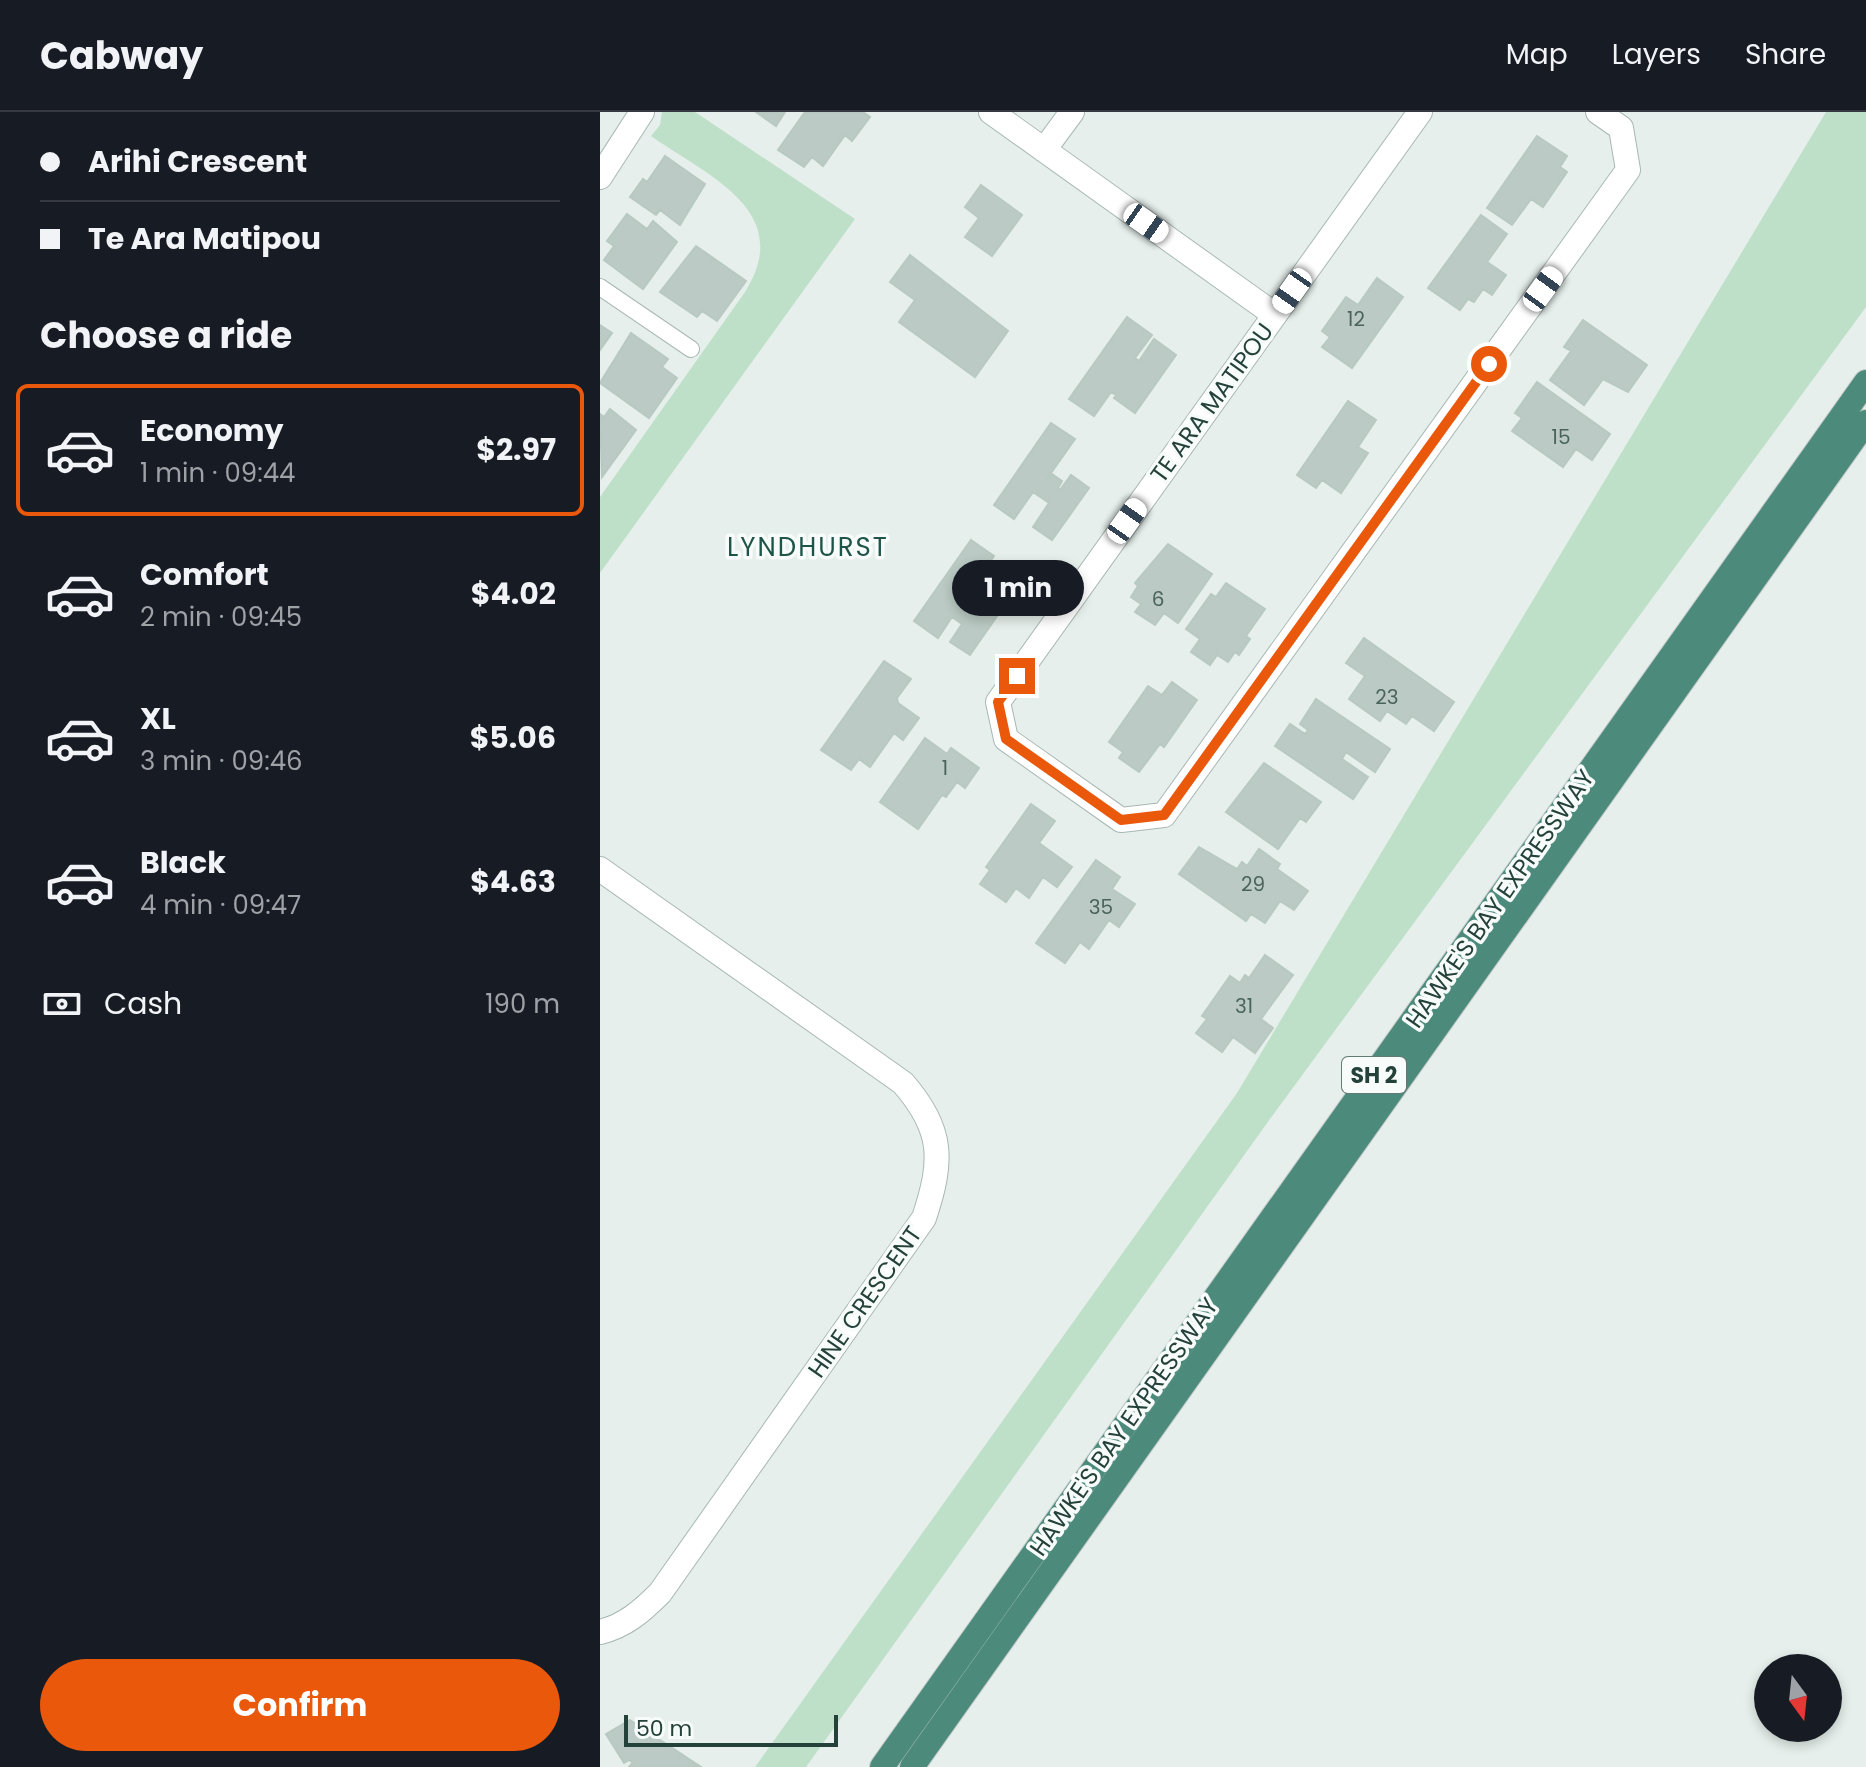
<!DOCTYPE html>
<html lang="en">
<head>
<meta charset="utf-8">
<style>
	:root { --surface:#171b24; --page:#242831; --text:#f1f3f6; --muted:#9ea1a6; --line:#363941; --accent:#ea580c }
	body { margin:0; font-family:Poppins,sans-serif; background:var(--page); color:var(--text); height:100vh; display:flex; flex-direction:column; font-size:30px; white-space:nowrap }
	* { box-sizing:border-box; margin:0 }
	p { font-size:26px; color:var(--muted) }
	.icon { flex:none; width:44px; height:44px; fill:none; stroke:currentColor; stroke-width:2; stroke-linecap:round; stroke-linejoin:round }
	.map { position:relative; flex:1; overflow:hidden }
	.side { display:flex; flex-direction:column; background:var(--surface); width:600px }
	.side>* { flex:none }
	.guide { display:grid; align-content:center; height:176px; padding:0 40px; background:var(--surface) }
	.needle { width:52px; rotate:165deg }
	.buttons { position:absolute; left:1154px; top:1542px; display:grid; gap:16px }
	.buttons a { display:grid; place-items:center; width:88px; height:88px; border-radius:50%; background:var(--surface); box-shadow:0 4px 12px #0003; font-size:40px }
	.scale { position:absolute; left:24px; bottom:20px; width:214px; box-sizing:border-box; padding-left:8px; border:4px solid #24423a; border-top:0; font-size:22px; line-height:28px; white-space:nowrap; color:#24423a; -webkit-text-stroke:6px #f7fbf9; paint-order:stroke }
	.end { position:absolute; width:36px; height:36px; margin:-18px; border:10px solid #ea580c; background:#fff; box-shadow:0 0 0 4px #fff }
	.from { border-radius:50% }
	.bubble { position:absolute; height:56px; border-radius:28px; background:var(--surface); box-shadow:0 4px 12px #0003; font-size:26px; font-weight:700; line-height:56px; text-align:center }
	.car { position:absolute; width:24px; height:48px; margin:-24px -12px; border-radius:10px; box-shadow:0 0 6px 2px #0007; background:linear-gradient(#fff 24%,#345 0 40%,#fff 0 76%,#345 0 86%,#fff 0) }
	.guide b { display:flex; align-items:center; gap:28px; height:76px; font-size:30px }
	.guide b+b { border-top:2px solid var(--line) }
	.guide i { width:20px; height:20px; background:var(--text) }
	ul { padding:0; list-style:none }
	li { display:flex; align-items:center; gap:24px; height:132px; margin:0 16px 12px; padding:0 24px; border:4px solid transparent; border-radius:12px }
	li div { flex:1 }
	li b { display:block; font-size:30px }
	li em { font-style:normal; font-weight:700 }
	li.on { border-color:var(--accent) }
	li>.icon { width:72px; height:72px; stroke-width:1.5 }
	h2 { padding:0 40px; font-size:36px; line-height:96px }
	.pay { display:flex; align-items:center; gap:20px; height:88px; padding:0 40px; font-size:30px }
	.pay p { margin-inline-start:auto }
	.button { display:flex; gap:16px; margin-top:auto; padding:16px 40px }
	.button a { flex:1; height:92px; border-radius:48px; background:var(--accent); color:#fff; font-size:32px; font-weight:700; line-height:92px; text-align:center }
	header { display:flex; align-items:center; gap:48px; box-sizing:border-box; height:112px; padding:0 40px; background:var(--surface); border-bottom:2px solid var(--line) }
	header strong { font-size:38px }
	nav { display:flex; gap:44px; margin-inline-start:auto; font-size:28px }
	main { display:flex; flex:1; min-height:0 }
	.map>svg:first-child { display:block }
	.green { fill:#bfe0c8 }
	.building { fill:#bbcac4; stroke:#b8c9c2; stroke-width:2 }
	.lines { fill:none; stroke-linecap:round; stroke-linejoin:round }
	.service-casing { stroke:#a8b8b2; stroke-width:18 }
	.minor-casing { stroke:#a8b8b2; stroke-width:26 }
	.trunk-casing { stroke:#c2cac8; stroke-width:26 }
	.service { stroke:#fff; stroke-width:16 }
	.minor { stroke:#fff; stroke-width:24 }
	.trunk { stroke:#4c8a7c; stroke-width:24 }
	.route { stroke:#ea580c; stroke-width:10 }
	.labels { text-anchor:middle; stroke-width:7; stroke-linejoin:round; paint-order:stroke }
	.number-label { font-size:20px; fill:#4a645c }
	.shield { fill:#f7fbf9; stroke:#637a73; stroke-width:2 }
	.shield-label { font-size:22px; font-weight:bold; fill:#24423a }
	.street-label { font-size:24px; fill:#24423a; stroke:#f7fbf9 }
	.neighbourhood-label { font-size:26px; letter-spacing:2px; fill:#1f5548; stroke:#f7fbf9 }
</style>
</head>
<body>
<header>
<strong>Cabway</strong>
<nav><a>Map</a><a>Layers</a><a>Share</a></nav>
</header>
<main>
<section class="side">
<div class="guide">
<b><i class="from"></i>Arihi Crescent</b>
<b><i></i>Te Ara Matipou</b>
</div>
<h2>Choose a ride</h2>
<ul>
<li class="on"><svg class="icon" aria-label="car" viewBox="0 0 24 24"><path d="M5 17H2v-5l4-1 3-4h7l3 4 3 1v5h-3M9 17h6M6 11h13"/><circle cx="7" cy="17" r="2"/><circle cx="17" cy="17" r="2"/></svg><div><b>Economy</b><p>1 min · 09:44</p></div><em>$2.97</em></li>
<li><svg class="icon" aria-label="car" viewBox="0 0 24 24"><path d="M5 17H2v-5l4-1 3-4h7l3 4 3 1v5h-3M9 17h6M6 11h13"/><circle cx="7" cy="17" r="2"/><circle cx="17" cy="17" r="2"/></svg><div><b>Comfort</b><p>2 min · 09:45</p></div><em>$4.02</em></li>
<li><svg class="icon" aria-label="car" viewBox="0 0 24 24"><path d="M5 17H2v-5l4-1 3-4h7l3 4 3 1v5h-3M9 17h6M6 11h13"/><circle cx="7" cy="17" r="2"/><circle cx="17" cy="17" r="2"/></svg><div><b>XL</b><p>3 min · 09:46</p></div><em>$5.06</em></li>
<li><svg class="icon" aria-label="car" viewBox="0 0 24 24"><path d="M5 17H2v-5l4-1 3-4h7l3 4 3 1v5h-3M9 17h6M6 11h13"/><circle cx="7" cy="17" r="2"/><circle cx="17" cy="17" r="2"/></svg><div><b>Black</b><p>4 min · 09:47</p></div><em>$4.63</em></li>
</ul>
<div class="pay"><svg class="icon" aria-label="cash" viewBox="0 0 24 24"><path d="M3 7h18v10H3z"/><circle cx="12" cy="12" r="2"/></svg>Cash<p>190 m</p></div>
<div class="button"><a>Confirm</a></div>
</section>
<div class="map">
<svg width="1266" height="1655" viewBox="0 0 1266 1655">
	<rect width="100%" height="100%" fill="#e6efeb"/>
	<path class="green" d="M62,0H95L255,107L0,461V385L145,180C196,99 108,64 51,24L60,13Z
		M1226,0H1266V195L670,1007L206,1655H155L637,981Z"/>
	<path class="building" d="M156,0H185L176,14Z
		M205,0H263L270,5L252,29L245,23L223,54L212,45L204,55L178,38Z
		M937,24L967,44L960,55L967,60L943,95L931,87L912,113L887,96Z
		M65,44L105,72L80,113L60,98L56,103L30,85L43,67L47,70Z
		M381,73L422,103L392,144L365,125L379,106L365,95Z
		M27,102L47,117L53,109L77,130L43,177L4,148L14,134L7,129Z
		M881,103L907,122L887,150L906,163L892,183L883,177L874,190L868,187L860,198L828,176Z
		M96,134L146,169L117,209L102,199L97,205L60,180Z
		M310,143L408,219L375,265L299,210L315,188L290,170Z
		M777,166L803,185L752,256L722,235L730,225L722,219L746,185L758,193Z
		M527,205L552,223L535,246L539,249L554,227L576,243L535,301L514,286L516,283L511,280L494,304L469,287Z
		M983,208L1047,253L1028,280L1003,267L984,293L950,268L971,239L964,235Z
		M0,213L12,221L0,238Z
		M31,221L68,247L62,255L77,266L49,306L0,271Z
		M937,270L1010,322L992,348L976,337L963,355L912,319L922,306L915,301Z
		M748,289L776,308L758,335L768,341L741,381L722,368L716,376L697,363Z
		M10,297L36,318L2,365L0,302L4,305Z
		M451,311L475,327L446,368L452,362L462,369L458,376L460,378L471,363L489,376L452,428L433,415L449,391L433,380L414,407L394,393Z
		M371,428L394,444L376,470L386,477L389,473L409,487L370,543L350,530L362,512L352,505L338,526L314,509Z
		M568,432L612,462L578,511L564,501L555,513L535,500L541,492L531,485L538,474L535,471Z
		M626,471L665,497L646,524L650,527L639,543L635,540L628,550L617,543L610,553L591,540L600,527L586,517L611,482L616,485Z
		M764,526L854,590L834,619L812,604L806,612L787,599L780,609L749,587L765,564L746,551Z
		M284,549L311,567L297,586L298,591L319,606L303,628L294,621L270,655L259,647L251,658L221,638Z
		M572,570L597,588L564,635L560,632L539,660L519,646L523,640L509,630L548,574L562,583Z
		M716,587L790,637L775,660L746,640L742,647L768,665L753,687L675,634L690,612L705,622L708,618L700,612Z
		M325,626L347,642L351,636L379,656L365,676L357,670L346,685L342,683L318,717L280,690Z
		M664,651L721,690L706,710L700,706L678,737L626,700Z
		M431,692L455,709L439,731L472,755L457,775L443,765L429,786L416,776L406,790L380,772L390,758L386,755Z
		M599,735L637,757L642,750L647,754L659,737L680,752L677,757L708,779L694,798L680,789L665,811L651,802L646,809L579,762Z
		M496,748L520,765L512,777L535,792L519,815L509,808L489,837L480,830L465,851L436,831Z
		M665,843L693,863L661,907L673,916L655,941L633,925L622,940L596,921L607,907L602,904L630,864L640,871L645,863L649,866Z
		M30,1608L101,1655H29L33,1650L29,1648L24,1651L6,1622Z"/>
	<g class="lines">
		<defs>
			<path id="service" d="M0,175L91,237"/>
			<path id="minor" d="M391,0L675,203
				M820,0L398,590L406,627L521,708L564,703L1028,58L1021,16L998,0
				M444,38L472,0
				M0,65L42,0
				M0,757L303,971C344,1018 343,1049 324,1106L60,1481C42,1499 25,1514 0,1520"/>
			<path id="trunk" d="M282,1655L1266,270
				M312,1655L1266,310"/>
		</defs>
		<use href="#service" class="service-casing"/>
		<use href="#minor" class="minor-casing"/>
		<use href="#trunk" class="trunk-casing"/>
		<use href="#service" class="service"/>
		<use href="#minor" class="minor"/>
		<use href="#trunk" class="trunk"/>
	</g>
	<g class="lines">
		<path class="route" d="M417,564L398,590L406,627L521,708L564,703L889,252"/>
	</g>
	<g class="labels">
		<g class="number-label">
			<text x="756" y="214">12</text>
			<text x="961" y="332">15</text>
			<text x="558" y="494">6</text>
			<text x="787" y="592">23</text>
			<text x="345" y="663">1</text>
			<text x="653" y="779">29</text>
			<text x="501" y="802">35</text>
			<text x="644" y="901">31</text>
		</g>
		<rect class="shield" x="742" y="945" width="64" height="36" rx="6"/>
		<g class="shield-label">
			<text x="774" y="971">SH 2</text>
		</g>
		<g class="street-label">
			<text transform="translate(612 291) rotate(-54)" y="8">TE ARA MATIPOU</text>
			<text transform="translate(900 787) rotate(-55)" y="8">HAWKE'S BAY EXPRESSWAY</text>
			<text transform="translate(265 1190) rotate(-55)" y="8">HINE CRESCENT</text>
			<text transform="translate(524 1315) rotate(-55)" y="8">HAWKE'S BAY EXPRESSWAY</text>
		</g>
		<g class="neighbourhood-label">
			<text x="208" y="444">LYNDHURST</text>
		</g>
	</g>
</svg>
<div class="buttons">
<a><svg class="needle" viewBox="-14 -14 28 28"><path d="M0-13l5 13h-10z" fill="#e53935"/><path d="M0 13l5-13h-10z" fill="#9ea1a6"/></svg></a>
</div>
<div class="scale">50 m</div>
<i class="end from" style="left:889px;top:252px"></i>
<i class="end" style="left:417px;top:564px"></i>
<div class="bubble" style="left:352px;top:448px;width:132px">1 min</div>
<i class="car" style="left:546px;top:111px;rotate:125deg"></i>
<i class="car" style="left:943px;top:177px;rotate:36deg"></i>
<i class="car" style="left:692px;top:179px;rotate:215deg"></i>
<i class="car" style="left:527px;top:409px;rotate:35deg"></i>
</div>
</main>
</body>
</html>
